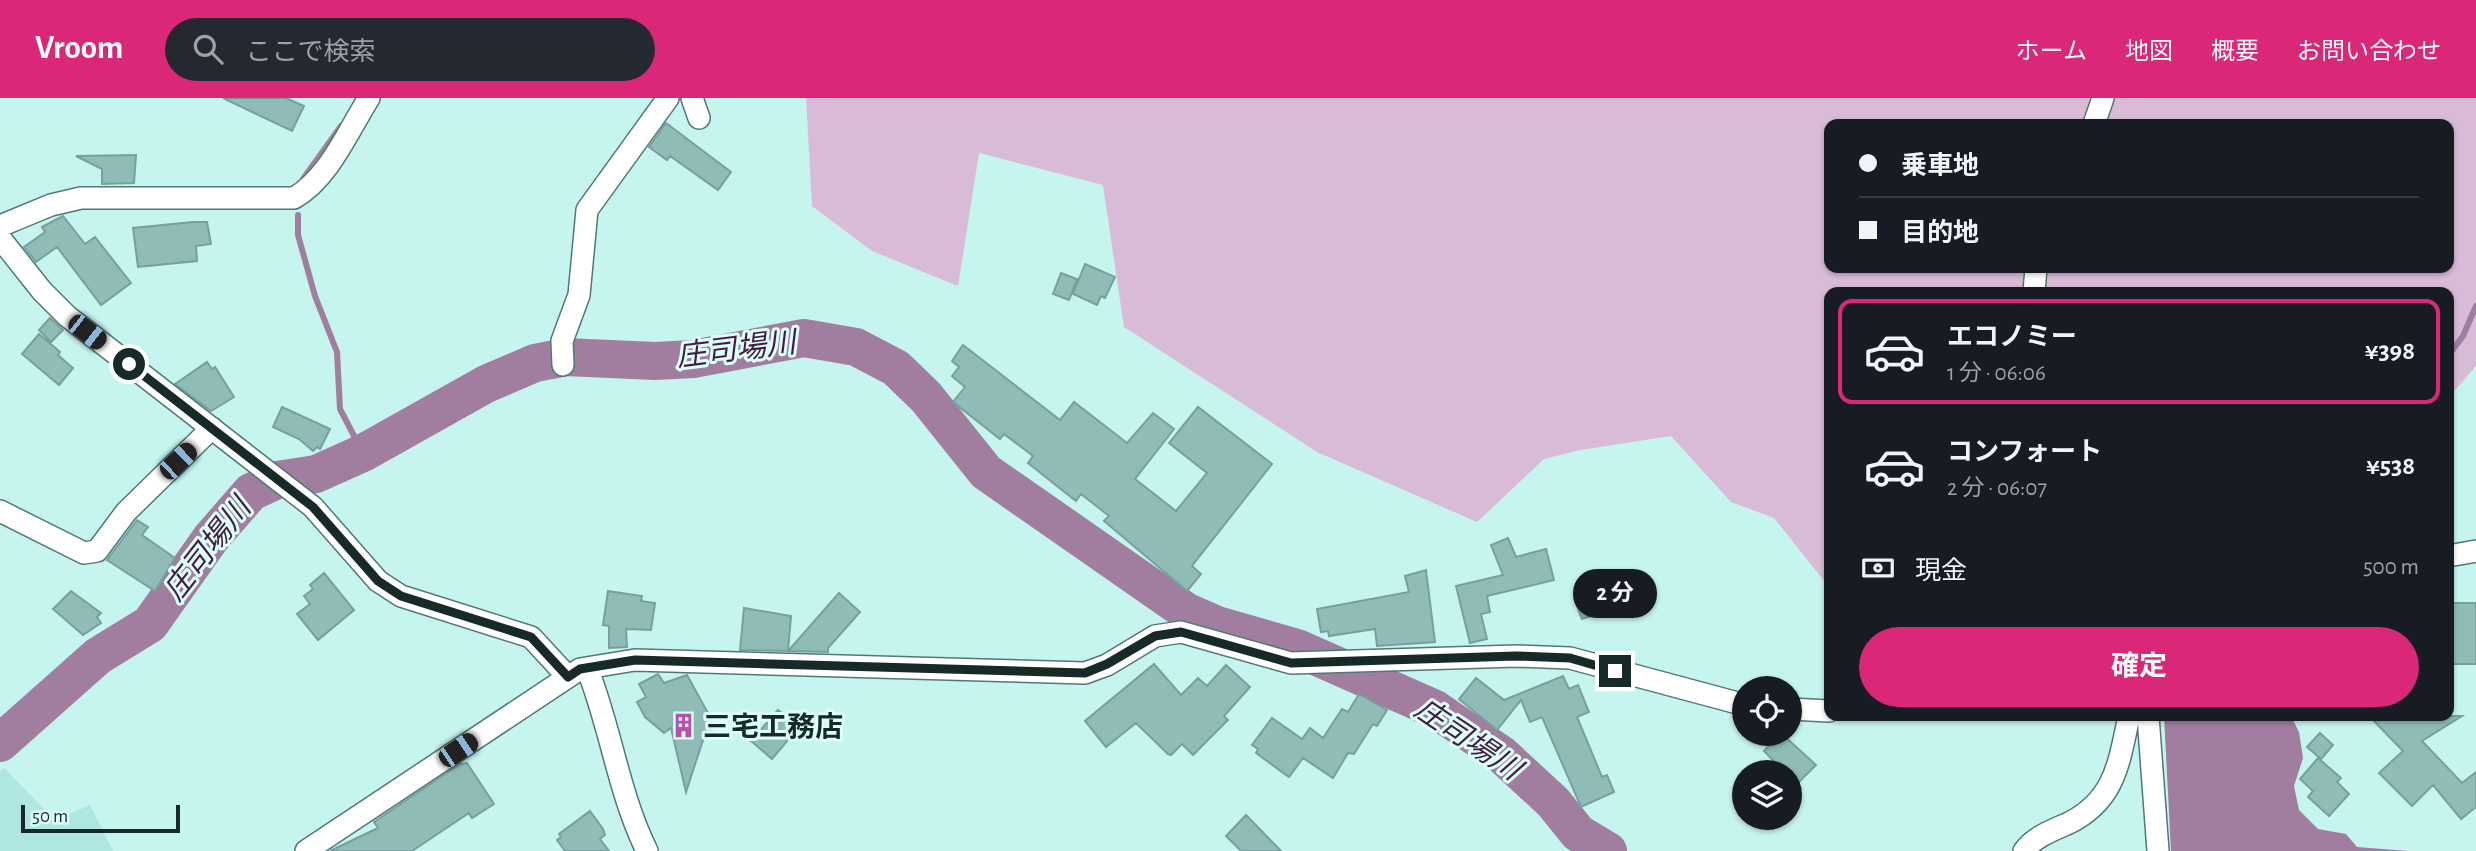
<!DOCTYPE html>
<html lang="ja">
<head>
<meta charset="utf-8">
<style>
	:root { --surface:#171b24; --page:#242831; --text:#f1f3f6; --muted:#9ea1a6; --line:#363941; --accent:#db2777 }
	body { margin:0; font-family:"Alegreya Sans","Noto Sans JP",sans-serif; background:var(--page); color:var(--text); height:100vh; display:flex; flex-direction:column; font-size:26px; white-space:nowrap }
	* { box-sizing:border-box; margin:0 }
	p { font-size:23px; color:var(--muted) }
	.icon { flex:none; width:38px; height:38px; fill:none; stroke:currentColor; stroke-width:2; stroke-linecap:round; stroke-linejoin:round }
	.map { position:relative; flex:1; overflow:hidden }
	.panel { position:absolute; left:1824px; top:189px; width:630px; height:434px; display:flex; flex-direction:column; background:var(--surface); border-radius:14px; box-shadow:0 2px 5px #0004 }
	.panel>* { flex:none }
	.hud { position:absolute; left:1824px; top:21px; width:630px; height:154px; border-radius:14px; box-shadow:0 2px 5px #0004; display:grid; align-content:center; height:154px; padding:0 35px; background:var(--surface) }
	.fabs { position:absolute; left:1732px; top:578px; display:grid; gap:14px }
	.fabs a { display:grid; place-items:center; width:70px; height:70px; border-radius:50%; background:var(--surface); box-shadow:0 2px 5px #0004; font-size:35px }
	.scale { position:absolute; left:21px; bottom:18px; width:159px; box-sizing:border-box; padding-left:7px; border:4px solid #182a28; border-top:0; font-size:19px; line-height:24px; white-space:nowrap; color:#182a28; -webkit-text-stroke:5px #dbfffb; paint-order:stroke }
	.end { position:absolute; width:32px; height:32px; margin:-16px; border:9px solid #182a28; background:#fff; box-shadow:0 0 0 4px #fff }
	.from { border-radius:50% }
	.bubble { position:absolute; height:49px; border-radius:24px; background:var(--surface); box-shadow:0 2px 5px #0004; font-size:23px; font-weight:700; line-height:49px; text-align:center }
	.car { position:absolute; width:21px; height:42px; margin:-21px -10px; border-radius:9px; box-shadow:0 0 5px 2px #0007; background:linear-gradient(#222 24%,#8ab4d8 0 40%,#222 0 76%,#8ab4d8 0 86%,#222 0) }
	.hud b { display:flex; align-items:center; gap:24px; height:66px; font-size:26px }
	.hud b+b { border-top:2px solid var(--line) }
	.hud i { width:18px; height:18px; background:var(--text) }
	ul { padding:12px 0 0; list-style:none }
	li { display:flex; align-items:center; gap:21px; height:105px; margin:0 14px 10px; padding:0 21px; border:4px solid transparent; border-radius:14px }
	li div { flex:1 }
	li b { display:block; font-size:26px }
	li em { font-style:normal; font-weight:700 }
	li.current { border-color:var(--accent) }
	li>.icon { width:63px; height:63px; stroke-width:1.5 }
	.pay { display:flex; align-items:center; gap:18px; height:77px; padding:0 35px; font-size:26px }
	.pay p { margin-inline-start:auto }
	.primary-button { display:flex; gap:14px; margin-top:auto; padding:14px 35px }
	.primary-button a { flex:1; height:80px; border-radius:42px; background:var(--accent); color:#fff; font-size:28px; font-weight:700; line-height:80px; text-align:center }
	header { display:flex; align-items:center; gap:42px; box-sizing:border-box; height:98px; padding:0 35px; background:var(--accent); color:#fff }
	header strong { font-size:33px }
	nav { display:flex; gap:38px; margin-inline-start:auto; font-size:24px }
	.search { width:490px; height:63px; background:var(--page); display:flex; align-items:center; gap:18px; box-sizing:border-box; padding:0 24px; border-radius:38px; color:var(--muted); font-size:26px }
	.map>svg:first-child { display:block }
	.built { fill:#b0e6e1 }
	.green { fill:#d8bbd6; fill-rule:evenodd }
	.water { fill:#a17e9f }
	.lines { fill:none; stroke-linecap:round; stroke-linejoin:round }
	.stream { stroke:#a17e9f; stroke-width:6 }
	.river { stroke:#a17e9f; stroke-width:38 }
	.building { fill:#90bcb8; stroke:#76a09d; stroke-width:2 }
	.street-casing { stroke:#507976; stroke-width:24 }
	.street { stroke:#fff; stroke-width:21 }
	.route { stroke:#182a28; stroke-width:9 }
	.labels { text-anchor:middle; stroke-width:6; stroke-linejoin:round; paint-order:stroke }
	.poi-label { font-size:28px; font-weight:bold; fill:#182a28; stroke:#dbfffb; text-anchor:start }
	.water-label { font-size:30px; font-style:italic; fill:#461a45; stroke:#dbfffb }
</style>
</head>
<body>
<header>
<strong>Vroom</strong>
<div class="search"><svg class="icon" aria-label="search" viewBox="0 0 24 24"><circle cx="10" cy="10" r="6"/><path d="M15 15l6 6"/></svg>ここで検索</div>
<nav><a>ホーム</a><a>地図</a><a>概要</a><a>お問い合わせ</a></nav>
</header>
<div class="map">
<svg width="2476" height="753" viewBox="0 0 2476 753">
	<rect width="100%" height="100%" fill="#c6f4ef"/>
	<path class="built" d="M4,670L55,722L90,707L113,753H0V673Z"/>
	<path class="green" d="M806,0H2476V268L2448,300V194H1829V489L1774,420L1731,404L1671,338L1580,352L1544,361L1477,424L1317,354L1124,229L1103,87L979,55L958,188L872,153L812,108ZM1829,26H2448V170H1829Z"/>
	<path class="water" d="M2164,618H2291L2299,634L2303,660L2294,688L2299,712L2318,731L2346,736L2357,749L2409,753H2171Z"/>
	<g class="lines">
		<path class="stream" d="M303,81L341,28
			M298,117V137L315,198L337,254L340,311L363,355
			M2448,258L2463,238L2476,208"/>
		<path class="river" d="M0,645L98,558L150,526L211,440L251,394L277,382L316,376L363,355L486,286L535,265L566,259L655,263L693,261L804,240L856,249L896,270L926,299L986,374L1187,514L1217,527L1297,550L1435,611L1502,657L1553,704L1578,735L1608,753"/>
	</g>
	<path class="building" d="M223,0H286L304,8L292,33Z
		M666,25L731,74L718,92L670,58L667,62L649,49Z
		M136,57L134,85L102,86V71L76,58Z
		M63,118L85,146L95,139L131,185L101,207L57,149L36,164L24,149L45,134L42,129Z
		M193,124H207L211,146L196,148L197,163L138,169L133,130Z
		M1085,166L1115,179L1105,200L1101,198L1097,207L1073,196Z
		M1061,175L1077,181L1069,202L1053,196Z
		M50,220L63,232L51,244L39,232Z
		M39,236L60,254L58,257L73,270L59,287L22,256Z
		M963,247L1060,322L1074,304L1127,345L1153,315L1174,331L1135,381L1176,413L1207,375L1169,345L1198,309L1272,366L1192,468L1201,476L1187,493L1104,423L1109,418L1081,396L1076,403L1028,365L1033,358L1004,336L1000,341L953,304L965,289L952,278L959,269L952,263Z
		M207,264L212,271L215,269L234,299L211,313L175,286Z
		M282,309L330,331L320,351L317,349L313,353L299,341L273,329Z
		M137,422L148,429L142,437L175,460L155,493L107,462Z
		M1508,440L1516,459L1546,451L1554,482L1487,498L1490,514L1481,516L1487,541L1470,545L1456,488L1503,477L1491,447Z
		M1426,472L1435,544L1377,548L1375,531L1329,538L1328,533L1321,534L1317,511L1409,494L1405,478Z
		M324,475L354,512L318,542L297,516L310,506L304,498L313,491L310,487Z
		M71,493L101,515L97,519L101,525L83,537L53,511Z
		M608,493L642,498L641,503L655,505L651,532L626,531L627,549L609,550V528L603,527Z
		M839,495L860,514L828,550V554L788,553Z
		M1594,497L1600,515L1582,521L1575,503Z
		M2448,505H2476V566H2448Z
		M744,510L791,518L788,553L740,552Z
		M1154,566L1181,597L1198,580L1207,588L1226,567L1250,589L1224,618L1228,622L1193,657L1182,646L1171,657L1168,656L1136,625L1106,649L1085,623Z
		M658,576L664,585L687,577L714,626L710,628L713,633L704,639L686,694L671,630L664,635L645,619L637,604L646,599L639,586Z
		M1563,578L1569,591L1578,587L1589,614L1577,619L1602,679L1607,677L1614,694L1581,709L1542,619L1530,624L1521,602L1497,632L1459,601L1476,580L1504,602Z
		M1359,596L1387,612L1377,628L1373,626L1354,656L1348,655L1333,680L1303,660L1289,679L1256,655L1258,651L1252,647L1272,620L1302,641L1310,630L1323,640L1342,611L1348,614Z
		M778,612L799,629L772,661L751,643Z
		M2369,618H2462L2422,643L2462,685L2476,674V709L2461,721L2433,687L2412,708L2379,675L2403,653Z
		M1781,635L1816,667L1797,686L1790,680V674H1784L1764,653Z
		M2320,635L2333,647L2321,661L2307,649Z
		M2318,660L2341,680L2337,684L2349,696L2329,718L2308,699L2313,693L2300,681Z
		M467,665L494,706L472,720L469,715L412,753H330L378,730L374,724L460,666Z
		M590,713L603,731L605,737L600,741L609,753H565L557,742L561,739L559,736Z
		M1246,717L1281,753H1241L1226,738Z"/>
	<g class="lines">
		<defs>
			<path id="street" d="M692,0L699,20
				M2094,26L2103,0
				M0,128L51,107L81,100H294C329,80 348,33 369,0
				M0,140L42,193L67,218L313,409L378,483L401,498L531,539L568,579
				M2034,194L2036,170
				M563,267L562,243L579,197L587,112L668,0
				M0,413L84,455L97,453L126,414L212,330
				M2448,458L2476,453
				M587,570C611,630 618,694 647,753
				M1790,611L1829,613
				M2148,618L2158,753
				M306,753L580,571L635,562L1085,575L1107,567L1155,538L1181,534L1291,565L1516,558L1570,560L1745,607
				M2024,753C2034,739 2053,732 2069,725C2115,702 2119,665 2129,618"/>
		</defs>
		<use href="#street" class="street-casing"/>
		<use href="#street" class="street"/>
	</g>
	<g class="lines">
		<path class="route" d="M129,266L313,409L378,483L401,498L531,539L568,579L580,571L635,562L1085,575L1107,566L1155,538L1181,534L1291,565L1516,558L1570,560L1615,573"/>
	</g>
	<defs>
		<symbol id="building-bare" viewBox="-9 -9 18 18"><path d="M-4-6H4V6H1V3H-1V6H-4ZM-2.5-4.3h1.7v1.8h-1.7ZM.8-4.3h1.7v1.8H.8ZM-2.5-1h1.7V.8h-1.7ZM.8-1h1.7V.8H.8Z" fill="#b650b5" stroke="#dbfffb" stroke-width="2.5" paint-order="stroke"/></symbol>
	</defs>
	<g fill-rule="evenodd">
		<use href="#building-bare" x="666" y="610" width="35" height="35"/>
	</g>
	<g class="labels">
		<g class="poi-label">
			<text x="703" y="638">三宅工務店</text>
		</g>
		<g class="water-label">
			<text transform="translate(736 251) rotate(-7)" y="10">庄司場川</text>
			<text transform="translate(207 451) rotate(-52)" y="10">庄司場川</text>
			<text transform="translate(1468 641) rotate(34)" y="10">庄司場川</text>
		</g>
	</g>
</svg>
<div class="fabs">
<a><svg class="icon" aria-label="locate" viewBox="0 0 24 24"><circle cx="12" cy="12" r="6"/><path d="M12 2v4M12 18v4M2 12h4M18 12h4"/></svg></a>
<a><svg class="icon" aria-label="layers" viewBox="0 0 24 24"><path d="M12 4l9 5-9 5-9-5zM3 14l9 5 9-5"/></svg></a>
</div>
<div class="scale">50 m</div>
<i class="end from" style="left:129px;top:266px"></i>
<i class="end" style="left:1615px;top:573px"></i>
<div class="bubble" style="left:1573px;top:471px;width:84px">2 分</div>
<i class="car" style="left:87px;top:234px;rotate:128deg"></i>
<i class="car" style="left:178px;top:363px;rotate:46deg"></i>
<i class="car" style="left:458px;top:652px;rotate:56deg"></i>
<div class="hud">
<b><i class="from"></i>乗車地</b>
<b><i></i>目的地</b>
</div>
<section class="panel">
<ul>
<li class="current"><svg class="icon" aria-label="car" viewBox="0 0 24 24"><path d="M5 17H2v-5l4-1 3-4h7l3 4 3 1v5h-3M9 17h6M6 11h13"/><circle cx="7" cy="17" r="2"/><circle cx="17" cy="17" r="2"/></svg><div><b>エコノミー</b><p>1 分 · 06:06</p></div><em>¥398</em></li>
<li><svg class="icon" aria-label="car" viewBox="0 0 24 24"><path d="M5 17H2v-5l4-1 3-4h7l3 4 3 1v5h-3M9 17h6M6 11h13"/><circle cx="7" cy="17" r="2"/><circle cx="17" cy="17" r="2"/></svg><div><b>コンフォート</b><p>2 分 · 06:07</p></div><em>¥538</em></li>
</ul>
<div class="pay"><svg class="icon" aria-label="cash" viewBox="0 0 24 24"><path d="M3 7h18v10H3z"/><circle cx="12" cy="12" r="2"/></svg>現金<p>500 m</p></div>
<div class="primary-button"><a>確定</a></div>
</section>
</div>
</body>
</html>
